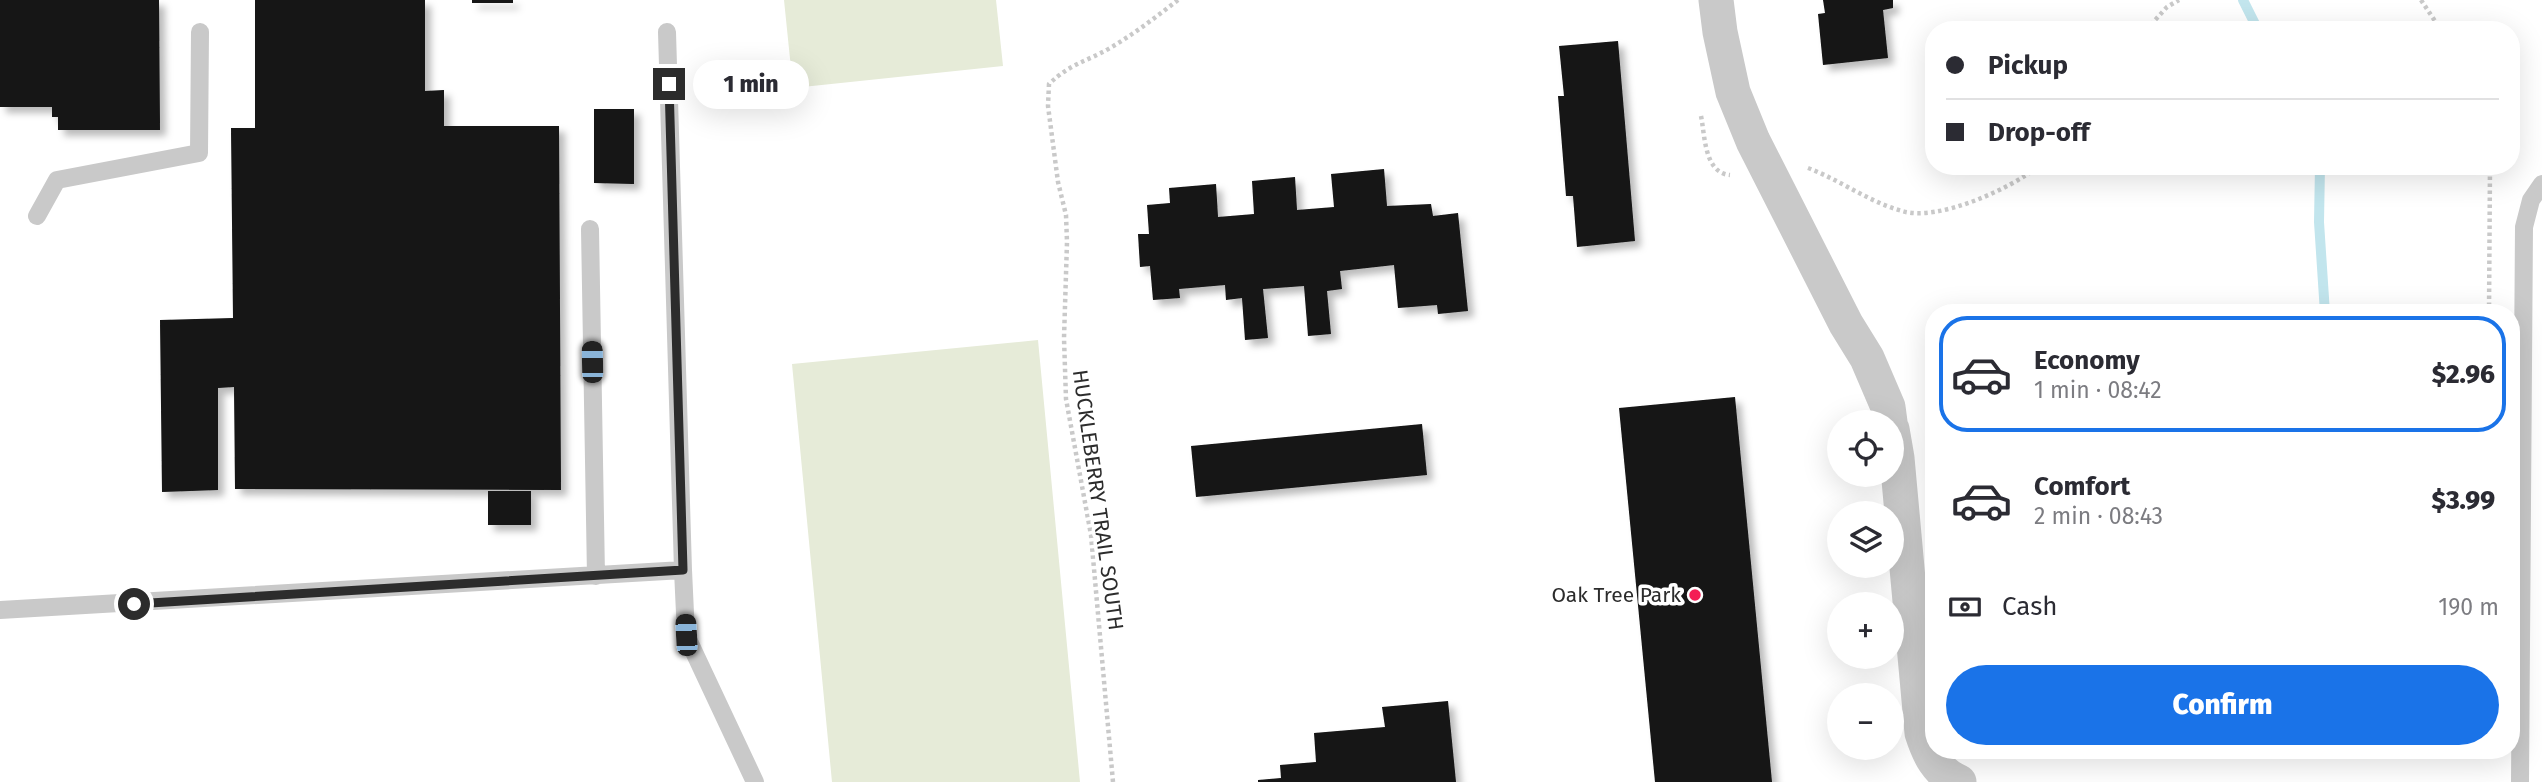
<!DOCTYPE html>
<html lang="en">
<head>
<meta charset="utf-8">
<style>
	:root { --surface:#fff; --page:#f2f2f3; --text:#2b2b33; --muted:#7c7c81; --line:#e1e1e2; --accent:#1a73e8 }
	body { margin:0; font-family:"Fira Sans",sans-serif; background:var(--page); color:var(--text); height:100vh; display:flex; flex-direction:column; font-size:26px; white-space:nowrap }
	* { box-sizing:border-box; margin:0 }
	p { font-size:23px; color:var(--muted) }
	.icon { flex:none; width:38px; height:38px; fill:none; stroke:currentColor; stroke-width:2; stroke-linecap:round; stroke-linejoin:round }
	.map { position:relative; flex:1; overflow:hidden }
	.drawer { position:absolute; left:1925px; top:304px; width:595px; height:455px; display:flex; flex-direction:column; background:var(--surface); border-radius:28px; box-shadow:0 7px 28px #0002 }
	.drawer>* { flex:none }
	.guide { position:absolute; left:1925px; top:21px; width:595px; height:154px; border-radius:28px; box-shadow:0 7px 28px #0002; display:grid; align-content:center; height:154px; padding:0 21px; background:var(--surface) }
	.buttons { position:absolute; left:1827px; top:410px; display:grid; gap:14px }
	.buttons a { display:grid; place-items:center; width:77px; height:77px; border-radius:50%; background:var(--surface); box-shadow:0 7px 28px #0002; font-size:35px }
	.end { position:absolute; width:32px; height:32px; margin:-16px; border:9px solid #2c2c2c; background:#fff; box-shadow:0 0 0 4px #fff }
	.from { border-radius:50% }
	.bubble { position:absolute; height:49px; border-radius:24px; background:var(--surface); box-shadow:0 7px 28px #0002; font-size:23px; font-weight:800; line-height:49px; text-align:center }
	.car { position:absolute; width:21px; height:42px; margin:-21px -10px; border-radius:9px; box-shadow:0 0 5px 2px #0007; background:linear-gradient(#222 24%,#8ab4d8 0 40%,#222 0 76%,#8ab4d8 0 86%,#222 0) }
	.guide b { display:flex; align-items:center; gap:24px; height:66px; font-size:26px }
	.guide b+b { border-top:2px solid var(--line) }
	.guide i { width:18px; height:18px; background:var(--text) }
	ul { padding:12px 0 0; list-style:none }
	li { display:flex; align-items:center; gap:21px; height:116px; margin:0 14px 10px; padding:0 7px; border:4px solid transparent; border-radius:28px }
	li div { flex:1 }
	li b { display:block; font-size:26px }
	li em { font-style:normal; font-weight:800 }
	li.current { border-color:var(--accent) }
	li>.icon { width:63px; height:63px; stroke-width:1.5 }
	.pay { display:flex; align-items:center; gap:18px; height:77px; padding:0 21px; font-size:26px }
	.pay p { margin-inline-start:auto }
	.cta { display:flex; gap:14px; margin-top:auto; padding:14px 21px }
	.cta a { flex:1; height:80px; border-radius:42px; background:var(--accent); color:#fff; font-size:28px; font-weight:800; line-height:80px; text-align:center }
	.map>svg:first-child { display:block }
	.green { fill:#e6ebd8 }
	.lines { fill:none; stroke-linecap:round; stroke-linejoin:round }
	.stream { stroke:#c2e5ed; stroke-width:10 }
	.building { fill:#131313; filter:url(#shadow) }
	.path { stroke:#c9c9c9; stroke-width:4.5; stroke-dasharray:3.5 3.5; stroke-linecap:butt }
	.lane { stroke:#c9c9c9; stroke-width:18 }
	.street { stroke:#c9c9c9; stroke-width:35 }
	.route { stroke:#2c2c2c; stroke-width:9 }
	.poi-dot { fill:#f41d55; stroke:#fff; stroke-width:2.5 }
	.labels { text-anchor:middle; stroke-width:7; stroke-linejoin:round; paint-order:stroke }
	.street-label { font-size:21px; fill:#2c2c2c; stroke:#fff }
	.poi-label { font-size:21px; fill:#2c2c2c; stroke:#fff; text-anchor:end }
</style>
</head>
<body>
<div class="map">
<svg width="2542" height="782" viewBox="0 0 2542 782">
	<defs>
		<filter id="shadow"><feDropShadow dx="6" dy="6" stdDeviation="3.5" flood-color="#0004"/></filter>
	</defs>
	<rect width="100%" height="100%" fill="#fff"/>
	<path class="green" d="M784,0H996L1003,66L793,88Z
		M1038,340L1080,782H832L792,364Z"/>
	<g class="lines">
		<path class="stream" d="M2243,0L2258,30
			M2320,166L2319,222L2325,313"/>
	</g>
	<path class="building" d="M0,0H159L160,130H58V117H52V107H0Z
		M255,0H425V91L444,90V126H559L561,490L235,489L234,387L218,388V490L162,492L160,320L233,318L231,128H255Z
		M472,0H513V3H472Z
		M1823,0H1893V8L1883,10L1888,58L1823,65L1818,14L1825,13Z
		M1618,41L1635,241L1577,247L1573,196H1566L1558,96H1564L1559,46Z
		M594,109H634V184L594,183Z
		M1384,169L1387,206L1431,204L1433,216L1458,213L1468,311L1438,314L1437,305L1398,308L1394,265L1340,271L1342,289L1327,291L1331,334L1308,336L1304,286L1263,289L1268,338L1245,340L1242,298L1226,300L1225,285L1179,289L1180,298L1153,300L1150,266L1140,267L1138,234H1149L1147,205L1170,203L1169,188L1216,184L1218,217L1254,214L1252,181L1295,177L1297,210L1334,207L1331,174Z
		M1735,397L1772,782H1655L1619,408Z
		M1422,424L1427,475L1196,497L1191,446Z
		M488,491H531V525H488Z
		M1448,701L1456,782H1258V780L1281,778L1280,765L1316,762L1314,733L1385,727L1382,707Z"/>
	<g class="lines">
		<path class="path" d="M2421,0L2441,30
			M2146,30L2167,7L2179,0
			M1701,116C1705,135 1704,173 1730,175
			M1808,168C1840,180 1869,202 1902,211C1938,222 2010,189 2039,166
			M2489,313L2490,166
			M1113,782L1091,535L1066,399L1064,338L1067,242L1066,215L1058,182L1048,106L1049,84C1071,63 1086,62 1110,48C1134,34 1156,17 1178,0"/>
		<path class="lane" d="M667,32L683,570
			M37,216L57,180L199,153L200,32
			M590,229L596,576
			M0,610L683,570L686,635L755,782
			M2520,782L2524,227L2531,200L2542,184"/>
		<path class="street" d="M1716,0L1720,32L1733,92L1753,141L1846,324L1867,358L1888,407L1890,422
			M1892,429L1897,458L1922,733C1929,755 1937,772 1959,782"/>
	</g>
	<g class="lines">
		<path class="route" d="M134,604L683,570L669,84"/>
	</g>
	<circle class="poi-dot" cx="1695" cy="595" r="7"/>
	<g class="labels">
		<g class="street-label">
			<text transform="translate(1098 500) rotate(82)" y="7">HUCKLEBERRY TRAIL SOUTH</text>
		</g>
		<g class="poi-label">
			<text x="1681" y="602">Oak Tree Park</text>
		</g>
	</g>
</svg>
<div class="buttons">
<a><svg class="icon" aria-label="locate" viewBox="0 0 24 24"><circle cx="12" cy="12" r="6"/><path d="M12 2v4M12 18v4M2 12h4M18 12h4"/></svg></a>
<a><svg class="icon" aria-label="layers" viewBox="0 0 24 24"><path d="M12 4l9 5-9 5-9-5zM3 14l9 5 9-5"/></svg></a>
<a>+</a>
<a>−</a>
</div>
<i class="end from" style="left:134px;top:604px"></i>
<i class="end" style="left:669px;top:84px"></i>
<div class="bubble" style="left:693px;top:60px;width:116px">1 min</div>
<i class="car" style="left:592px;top:362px;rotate:359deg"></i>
<i class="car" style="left:686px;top:635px;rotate:357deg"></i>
<div class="guide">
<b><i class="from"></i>Pickup</b>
<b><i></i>Drop-off</b>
</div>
<section class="drawer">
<ul>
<li class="current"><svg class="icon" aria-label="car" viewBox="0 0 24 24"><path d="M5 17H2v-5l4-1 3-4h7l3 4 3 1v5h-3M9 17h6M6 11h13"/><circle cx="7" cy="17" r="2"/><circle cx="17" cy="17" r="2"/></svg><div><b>Economy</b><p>1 min · 08:42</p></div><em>$2.96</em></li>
<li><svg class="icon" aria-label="car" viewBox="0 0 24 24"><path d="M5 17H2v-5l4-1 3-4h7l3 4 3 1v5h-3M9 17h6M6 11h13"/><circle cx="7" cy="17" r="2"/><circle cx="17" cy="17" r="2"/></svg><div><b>Comfort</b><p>2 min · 08:43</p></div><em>$3.99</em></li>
</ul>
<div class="pay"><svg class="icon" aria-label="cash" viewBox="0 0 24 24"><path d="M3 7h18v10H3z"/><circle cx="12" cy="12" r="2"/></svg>Cash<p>190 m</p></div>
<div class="cta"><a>Confirm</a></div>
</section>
</div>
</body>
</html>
